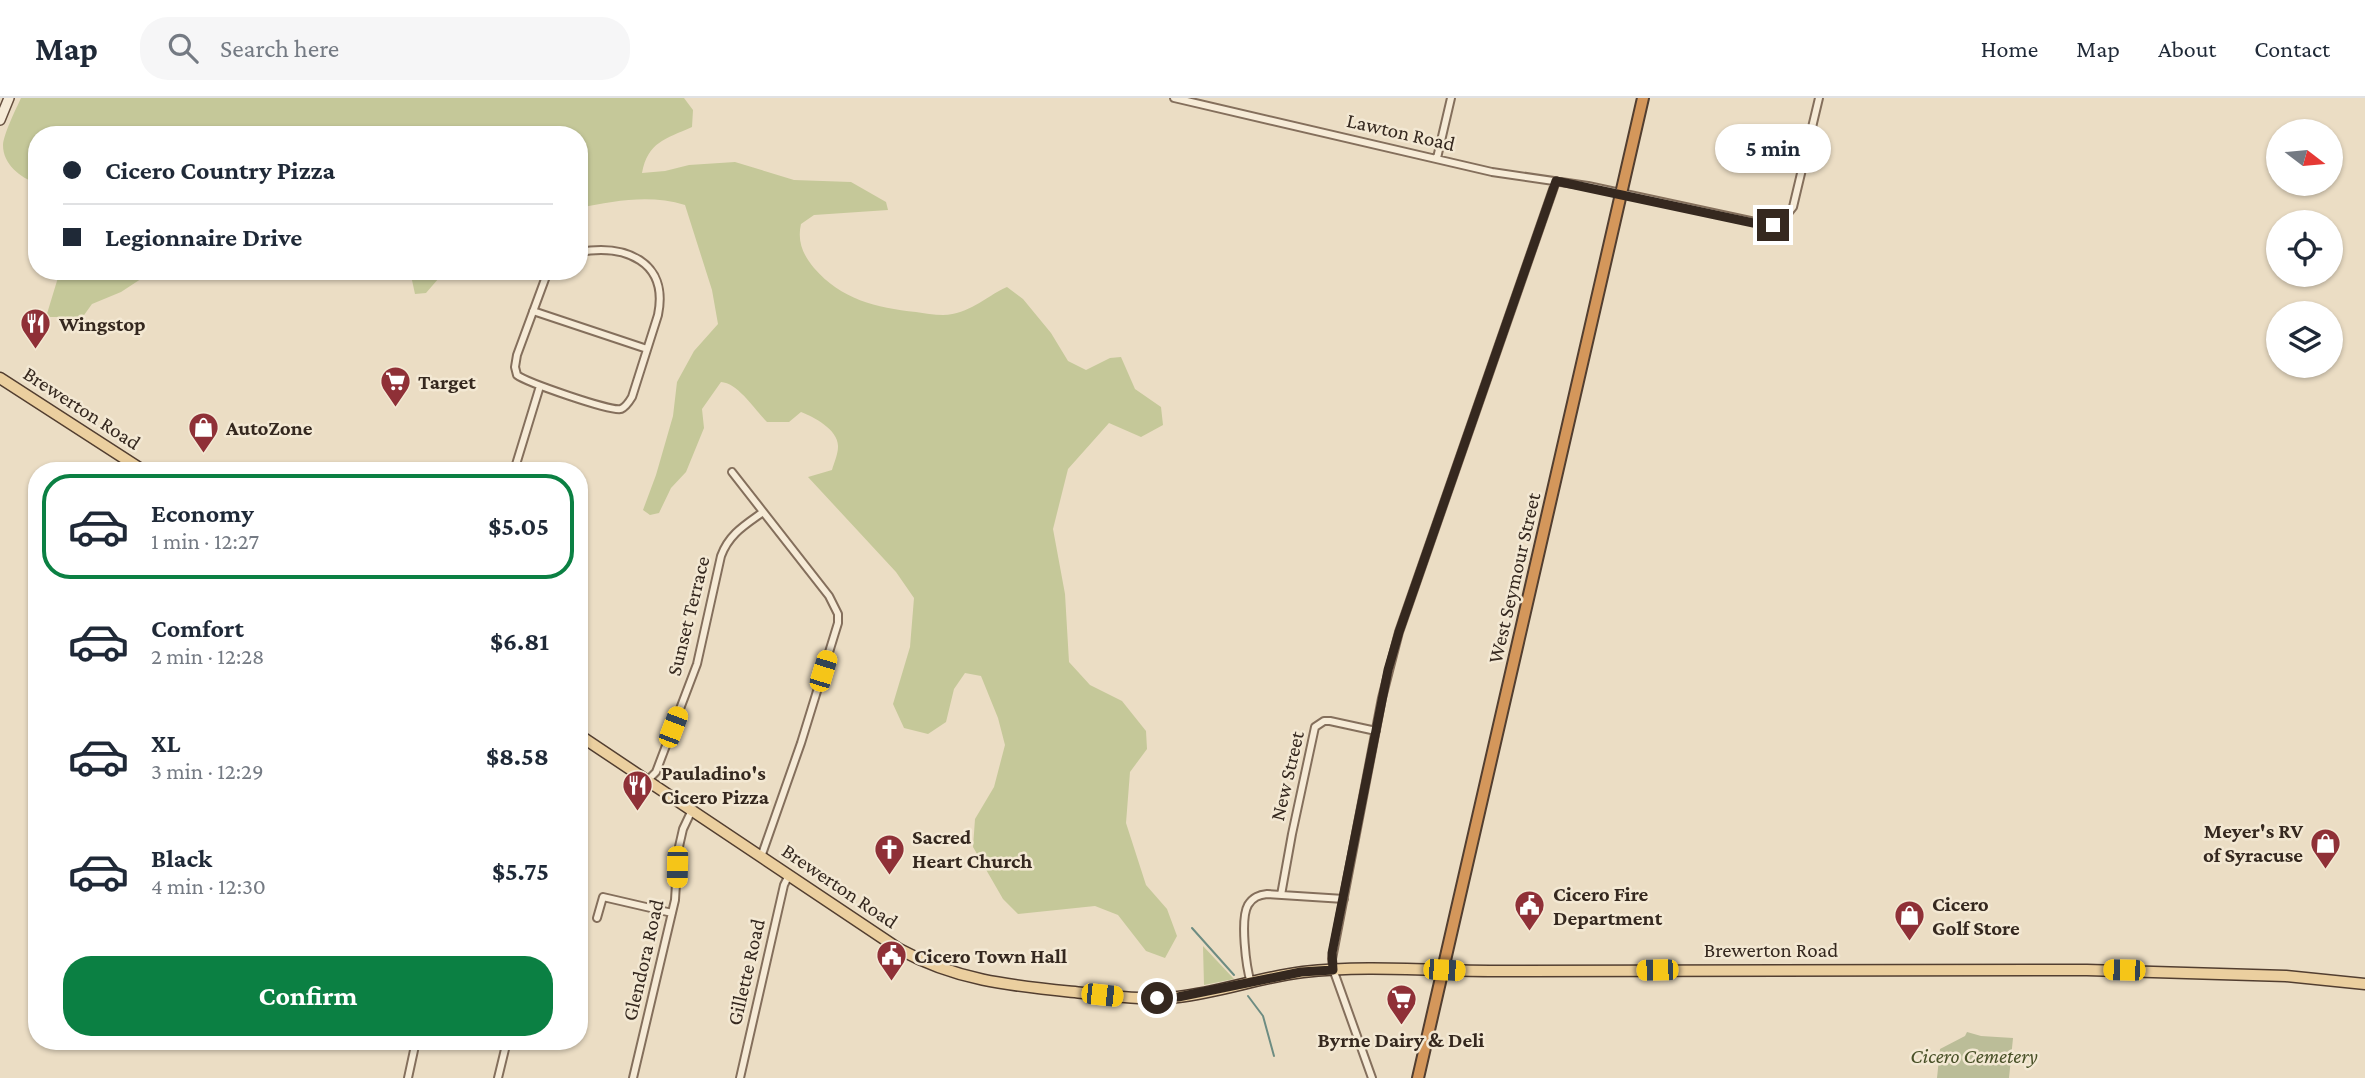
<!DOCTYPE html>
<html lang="en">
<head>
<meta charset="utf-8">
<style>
	:root { --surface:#fff; --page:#f6f6f7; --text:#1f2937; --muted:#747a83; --line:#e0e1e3; --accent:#0b8043 }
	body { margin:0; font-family:"Crimson Pro",serif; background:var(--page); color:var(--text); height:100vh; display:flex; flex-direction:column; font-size:26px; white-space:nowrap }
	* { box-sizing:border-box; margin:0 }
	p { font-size:23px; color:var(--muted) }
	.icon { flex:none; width:38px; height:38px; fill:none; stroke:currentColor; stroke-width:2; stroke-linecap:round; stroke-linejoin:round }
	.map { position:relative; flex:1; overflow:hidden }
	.panel { position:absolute; left:28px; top:364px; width:560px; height:588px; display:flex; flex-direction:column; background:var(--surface); border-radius:28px; box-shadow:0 2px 5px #0004 }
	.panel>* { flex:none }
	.top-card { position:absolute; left:28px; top:28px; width:560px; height:154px; border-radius:28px; box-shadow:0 2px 5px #0004; display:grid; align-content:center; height:154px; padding:0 35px; background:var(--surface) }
	.needle { width:46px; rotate:106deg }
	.controls { position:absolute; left:2266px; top:21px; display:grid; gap:14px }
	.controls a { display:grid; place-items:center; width:77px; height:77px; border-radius:50%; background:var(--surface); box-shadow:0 2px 5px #0004; font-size:35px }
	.end { position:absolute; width:32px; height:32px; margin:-16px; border:9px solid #35281f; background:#fff; box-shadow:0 0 0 4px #fff }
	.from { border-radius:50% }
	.bubble { position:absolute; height:49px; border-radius:24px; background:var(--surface); box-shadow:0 2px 5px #0004; font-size:23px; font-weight:700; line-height:49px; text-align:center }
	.car { position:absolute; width:21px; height:42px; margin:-21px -10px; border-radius:9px; box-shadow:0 0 5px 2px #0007; background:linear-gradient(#f5c518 24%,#345 0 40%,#f5c518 0 76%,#345 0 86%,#f5c518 0) }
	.top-card b { display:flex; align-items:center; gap:24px; height:66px; font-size:26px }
	.top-card b+b { border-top:2px solid var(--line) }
	.top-card i { width:18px; height:18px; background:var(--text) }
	ul { padding:12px 0 0; list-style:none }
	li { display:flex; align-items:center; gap:21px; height:105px; margin:0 14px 10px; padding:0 21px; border:4px solid transparent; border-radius:28px }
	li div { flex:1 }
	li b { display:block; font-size:26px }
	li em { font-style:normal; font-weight:700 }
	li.active { border-color:var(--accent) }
	li>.icon { width:63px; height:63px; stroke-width:1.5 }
	.action { display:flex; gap:14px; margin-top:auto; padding:14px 35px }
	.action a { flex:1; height:80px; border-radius:28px; background:var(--accent); color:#fff; font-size:28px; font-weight:700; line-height:80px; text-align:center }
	header { display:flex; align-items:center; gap:42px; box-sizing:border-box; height:98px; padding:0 35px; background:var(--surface); border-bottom:2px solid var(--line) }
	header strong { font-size:33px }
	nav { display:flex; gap:38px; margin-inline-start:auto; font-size:24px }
	.search { width:490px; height:63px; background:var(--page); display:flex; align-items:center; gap:18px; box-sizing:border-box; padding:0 24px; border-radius:28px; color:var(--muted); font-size:26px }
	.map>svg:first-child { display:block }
	.green { fill:#c5c899 }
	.cemetery { fill:#bbbd98 }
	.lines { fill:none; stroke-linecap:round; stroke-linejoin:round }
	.stream { stroke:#6d8c82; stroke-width:2 }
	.street-casing { stroke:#846f5c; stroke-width:10 }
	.secondary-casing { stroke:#66503f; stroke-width:12 }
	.primary-casing { stroke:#523e30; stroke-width:13 }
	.highway-casing { stroke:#523e30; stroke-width:14 }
	.street { stroke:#f6ebd7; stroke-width:6 }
	.secondary { stroke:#f6ebd7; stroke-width:9 }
	.primary { stroke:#ebcf9f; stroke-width:10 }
	.highway { stroke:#d4975b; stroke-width:10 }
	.route { stroke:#35281f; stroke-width:9 }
	.labels { text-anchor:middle; stroke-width:5; stroke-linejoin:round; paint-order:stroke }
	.street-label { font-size:21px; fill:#35281f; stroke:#f3e8d3 }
	.poi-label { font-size:21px; font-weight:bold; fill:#35281f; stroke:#f3e8d3; text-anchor:start }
	.park-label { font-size:21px; font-style:italic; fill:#485027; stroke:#f3e8d3 }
</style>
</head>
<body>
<header>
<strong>Map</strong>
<div class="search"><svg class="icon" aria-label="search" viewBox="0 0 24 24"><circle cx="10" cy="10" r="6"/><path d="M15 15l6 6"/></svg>Search here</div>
<nav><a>Home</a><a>Map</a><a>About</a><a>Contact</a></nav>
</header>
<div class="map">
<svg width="2365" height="980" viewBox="0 0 2365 980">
	<rect width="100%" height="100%" fill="#ebddc4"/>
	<path class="green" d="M21,0H684L693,12L692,29C665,41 648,44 642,75L665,73L689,67L735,64L794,82L851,84L886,104L888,112L814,117L801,126C797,143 803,157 814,170C841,201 876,210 916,214C924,215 934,217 943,217C970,216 983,200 1007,189L1023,201L1051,235L1068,263L1086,272L1110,260L1121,259L1135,291L1161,309L1163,327L1141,339L1109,325L1068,371L1053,431L1065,496L1069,564L1090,587L1122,603L1146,633L1147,651L1130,674L1126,725L1146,787L1167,811L1177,838L1165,860L1146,853L1118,817L1095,808L1018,816L1003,801L973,749L975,721L994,689L1005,647L998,620L981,578L965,575L954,591L946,624L928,636L904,630L893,606L910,549L914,500L896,474L808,379L832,372C834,365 838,356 838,349C839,332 814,319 801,314L789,324H767C755,312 738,285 721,284L702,311L704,330L686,374L671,390L659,415L650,417L643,412L656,377L673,318L677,284L694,253L718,226L712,192L685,107C649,96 615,103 579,110V37H37V85C20,80 3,66 3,47C4,35 16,11 21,0Z
		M60,173H153L121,194L92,206L79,224L63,219H46Z
		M410,173H445L426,195L415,196Z
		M1203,848L1234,881L1204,887Z"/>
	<path class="cemetery" d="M1967,934L1981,938L2013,940L2009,980H1937L1940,951L1965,938Z"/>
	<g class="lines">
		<path class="stream" d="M1192,830L1234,877
			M1248,898L1263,918L1274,958"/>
		<defs>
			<path id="street" d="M1174,0L1492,74L1588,88L1769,127L1782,123L1793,109L1819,0
				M1437,60L1451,0
				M548,173L517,257L515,269L517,277C526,284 611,314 621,311C626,309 629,304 632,299L658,217C669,163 625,146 579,154
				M533,213L647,251
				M514,373L540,288
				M732,374L829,498L838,516V525L801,645L761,759
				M648,682L656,674L697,566L721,458C729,436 745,427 763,414
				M1281,797L1292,736L1315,629L1324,623H1330L1376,633
				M597,820L603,799L672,815
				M1251,885C1246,869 1240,821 1248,807C1253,799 1259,797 1267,796L1344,801
				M408,980L416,943
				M498,980L507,943
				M633,980L675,802L678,753L683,731L692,712
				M740,980L784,787L789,777
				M1372,980L1333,871L1332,861L1382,600L1399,534L1556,83"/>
			<path id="secondary" d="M0,22L9,0"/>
			<path id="primary" d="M0,280L144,373
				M579,637L899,851C959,884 1015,888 1083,895C1114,898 1147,903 1178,899C1221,894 1261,879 1303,874C1367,867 1431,873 1495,873L2087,872L2286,878L2365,886"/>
			<path id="highway" d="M1418,980L1643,0"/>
		</defs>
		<use href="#street" class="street-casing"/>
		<use href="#secondary" class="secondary-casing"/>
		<use href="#primary" class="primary-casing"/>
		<use href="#highway" class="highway-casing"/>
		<use href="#street" class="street"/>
		<use href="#secondary" class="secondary"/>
		<use href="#primary" class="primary"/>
		<use href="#highway" class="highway"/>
	</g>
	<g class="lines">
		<path class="route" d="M1157,900L1178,899L1301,874L1333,872L1332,855L1388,572L1399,534L1556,83L1758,126L1773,127"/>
	</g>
	<defs>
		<symbol id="restaurant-pin" viewBox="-11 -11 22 30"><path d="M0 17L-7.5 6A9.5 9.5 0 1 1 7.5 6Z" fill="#8f3037" stroke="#f3e8d3"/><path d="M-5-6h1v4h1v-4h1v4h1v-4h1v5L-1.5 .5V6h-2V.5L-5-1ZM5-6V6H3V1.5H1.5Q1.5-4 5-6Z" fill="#fff"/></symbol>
		<symbol id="supermarket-pin" viewBox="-11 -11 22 30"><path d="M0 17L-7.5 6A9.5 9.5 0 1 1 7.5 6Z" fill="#8f3037" stroke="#f3e8d3"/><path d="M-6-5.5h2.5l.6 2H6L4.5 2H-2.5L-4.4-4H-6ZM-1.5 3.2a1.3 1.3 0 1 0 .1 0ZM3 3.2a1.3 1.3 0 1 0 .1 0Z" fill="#fff"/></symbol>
		<symbol id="shop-pin" viewBox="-11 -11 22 30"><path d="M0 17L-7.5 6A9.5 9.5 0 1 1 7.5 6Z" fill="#8f3037" stroke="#f3e8d3"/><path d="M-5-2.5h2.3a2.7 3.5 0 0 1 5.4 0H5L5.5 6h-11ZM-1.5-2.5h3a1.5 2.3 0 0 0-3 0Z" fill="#fff"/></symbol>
		<symbol id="church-pin" viewBox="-11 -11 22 30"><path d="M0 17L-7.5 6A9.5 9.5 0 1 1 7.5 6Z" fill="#8f3037" stroke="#f3e8d3"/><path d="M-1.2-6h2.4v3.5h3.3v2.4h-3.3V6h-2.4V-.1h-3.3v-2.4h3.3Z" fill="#fff"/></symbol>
		<symbol id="civic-pin" viewBox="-11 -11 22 30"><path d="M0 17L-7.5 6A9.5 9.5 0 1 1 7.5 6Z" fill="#8f3037" stroke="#f3e8d3"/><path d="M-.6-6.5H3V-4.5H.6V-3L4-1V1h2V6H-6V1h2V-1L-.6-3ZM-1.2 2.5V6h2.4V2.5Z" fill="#fff"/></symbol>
	</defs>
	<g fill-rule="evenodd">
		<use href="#restaurant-pin" x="18" y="208" width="35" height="47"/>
		<use href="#supermarket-pin" x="378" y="266" width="35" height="47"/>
		<use href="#shop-pin" x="186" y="312" width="35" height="47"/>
		<use href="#restaurant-pin" x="620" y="670" width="35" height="47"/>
		<use href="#shop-pin" x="2308" y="728" width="35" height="47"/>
		<use href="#church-pin" x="872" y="734" width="35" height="47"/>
		<use href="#civic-pin" x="1512" y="790" width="35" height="47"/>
		<use href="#shop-pin" x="1892" y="800" width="35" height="47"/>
		<use href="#civic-pin" x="874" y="840" width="35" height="47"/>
		<use href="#supermarket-pin" x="1384" y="884" width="35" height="47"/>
	</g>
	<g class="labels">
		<g class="street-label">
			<text transform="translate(1401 34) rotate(13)" y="7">Lawton Road</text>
			<text transform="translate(82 310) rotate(33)" y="7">Brewerton Road</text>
			<text transform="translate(1514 480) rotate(-77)" y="7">West Seymour Street</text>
			<text transform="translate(688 518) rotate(-76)" y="7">Sunset Terrace</text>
			<text transform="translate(1287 678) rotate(-77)" y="7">New Street</text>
			<text transform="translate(840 788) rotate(34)" y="7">Brewerton Road</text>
			<text x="1771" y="859">Brewerton Road</text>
			<text transform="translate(643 862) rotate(-77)" y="7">Glendora Road</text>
			<text transform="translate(746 874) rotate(-77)" y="7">Gillette Road</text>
		</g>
		<g class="poi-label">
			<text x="59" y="233">Wingstop</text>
			<text x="418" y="291">Target</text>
			<text x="226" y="337">AutoZone</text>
			<text x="661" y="682">Pauladino's<tspan x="661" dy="24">Cicero Pizza</tspan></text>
			<text x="2303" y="740" text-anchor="end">Meyer's RV<tspan x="2303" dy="24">of Syracuse</tspan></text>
			<text x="912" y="746">Sacred<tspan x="912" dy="24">Heart Church</tspan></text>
			<text x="1553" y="803">Cicero Fire<tspan x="1553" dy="24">Department</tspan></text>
			<text x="1932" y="813">Cicero<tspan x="1932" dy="24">Golf Store</tspan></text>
			<text x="914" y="865">Cicero Town Hall</text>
			<text x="1401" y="949" text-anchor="middle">Byrne Dairy &amp; Deli</text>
		</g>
		<g class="park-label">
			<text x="1974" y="965">Cicero Cemetery</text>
		</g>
	</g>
</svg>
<div class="controls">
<a><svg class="needle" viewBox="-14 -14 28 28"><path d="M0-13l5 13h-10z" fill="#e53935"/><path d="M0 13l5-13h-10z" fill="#747a83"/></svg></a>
<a><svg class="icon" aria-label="locate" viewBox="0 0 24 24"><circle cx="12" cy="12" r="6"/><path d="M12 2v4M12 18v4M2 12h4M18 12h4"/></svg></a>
<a><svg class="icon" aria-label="layers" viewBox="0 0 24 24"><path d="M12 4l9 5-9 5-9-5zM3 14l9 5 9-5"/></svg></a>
</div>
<i class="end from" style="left:1157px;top:900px"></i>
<i class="end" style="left:1773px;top:127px"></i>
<div class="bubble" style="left:1715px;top:26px;width:116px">5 min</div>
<i class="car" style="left:823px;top:573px;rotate:17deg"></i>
<i class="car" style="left:673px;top:629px;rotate:21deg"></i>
<i class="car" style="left:677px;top:769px;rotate:181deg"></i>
<i class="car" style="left:1444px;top:872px;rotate:93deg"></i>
<i class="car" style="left:1657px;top:872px;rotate:269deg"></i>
<i class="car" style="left:2124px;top:872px;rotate:271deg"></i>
<i class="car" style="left:1102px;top:897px;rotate:96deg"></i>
<div class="top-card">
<b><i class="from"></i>Cicero Country Pizza</b>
<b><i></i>Legionnaire Drive</b>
</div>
<section class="panel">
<ul>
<li class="active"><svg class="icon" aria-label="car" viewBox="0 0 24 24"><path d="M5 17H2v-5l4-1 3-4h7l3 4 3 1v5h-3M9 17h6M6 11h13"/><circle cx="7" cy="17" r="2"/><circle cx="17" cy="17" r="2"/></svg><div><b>Economy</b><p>1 min · 12:27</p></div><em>$5.05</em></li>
<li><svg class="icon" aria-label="car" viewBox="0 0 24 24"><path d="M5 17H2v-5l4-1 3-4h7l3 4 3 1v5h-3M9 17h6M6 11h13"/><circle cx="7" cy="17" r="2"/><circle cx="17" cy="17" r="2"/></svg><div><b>Comfort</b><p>2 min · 12:28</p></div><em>$6.81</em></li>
<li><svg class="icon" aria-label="car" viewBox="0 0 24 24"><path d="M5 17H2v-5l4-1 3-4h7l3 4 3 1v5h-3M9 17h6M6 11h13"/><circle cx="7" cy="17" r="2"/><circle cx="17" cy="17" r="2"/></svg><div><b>XL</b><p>3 min · 12:29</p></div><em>$8.58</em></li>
<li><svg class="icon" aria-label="car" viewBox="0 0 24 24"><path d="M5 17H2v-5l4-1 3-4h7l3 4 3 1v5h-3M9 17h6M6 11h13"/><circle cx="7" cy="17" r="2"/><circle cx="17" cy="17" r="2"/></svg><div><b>Black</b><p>4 min · 12:30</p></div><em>$5.75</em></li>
</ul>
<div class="action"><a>Confirm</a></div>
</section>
</div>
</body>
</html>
